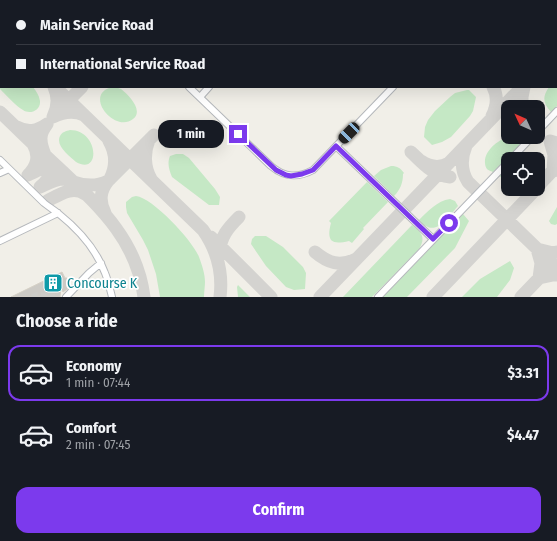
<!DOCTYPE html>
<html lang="en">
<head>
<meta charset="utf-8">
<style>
	:root { --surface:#171b24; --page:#242831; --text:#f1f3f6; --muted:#9ea1a6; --line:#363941; --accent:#7c3aed }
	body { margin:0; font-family:"Fira Sans Condensed",sans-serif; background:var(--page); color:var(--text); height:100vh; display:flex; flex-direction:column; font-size:15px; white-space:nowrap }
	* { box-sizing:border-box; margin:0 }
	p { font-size:13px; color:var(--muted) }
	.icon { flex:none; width:22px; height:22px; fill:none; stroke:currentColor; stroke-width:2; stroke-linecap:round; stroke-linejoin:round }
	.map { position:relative; height:297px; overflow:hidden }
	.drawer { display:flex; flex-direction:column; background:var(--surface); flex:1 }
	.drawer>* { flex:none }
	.banner { position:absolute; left:0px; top:0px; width:557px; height:88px; box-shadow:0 4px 16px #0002; display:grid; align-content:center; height:88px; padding:0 16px; background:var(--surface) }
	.needle { width:26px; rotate:314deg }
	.controls { position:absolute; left:501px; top:100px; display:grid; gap:8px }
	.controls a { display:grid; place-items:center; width:44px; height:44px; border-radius:8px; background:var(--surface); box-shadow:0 4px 16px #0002; font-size:20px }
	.end { position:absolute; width:18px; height:18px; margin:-9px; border:5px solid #7c3aed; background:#fff; box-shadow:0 0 0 2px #fff }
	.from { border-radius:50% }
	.bubble { position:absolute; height:28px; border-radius:12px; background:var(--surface); box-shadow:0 4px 16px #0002; font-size:13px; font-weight:700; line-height:28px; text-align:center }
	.car { position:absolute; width:12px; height:24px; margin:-12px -6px; border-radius:5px; box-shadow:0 0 3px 1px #0007; background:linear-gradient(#222 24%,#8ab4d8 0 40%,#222 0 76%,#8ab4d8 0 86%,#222 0) }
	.banner b { display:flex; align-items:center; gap:14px; height:38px; font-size:15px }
	.banner b+b { border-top:1px solid var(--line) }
	.banner i { width:10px; height:10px; background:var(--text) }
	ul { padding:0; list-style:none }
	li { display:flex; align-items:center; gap:12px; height:56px; margin:0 8px 6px; padding:0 8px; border:2px solid transparent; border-radius:12px }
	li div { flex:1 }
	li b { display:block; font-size:15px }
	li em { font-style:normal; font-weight:700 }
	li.on { border-color:var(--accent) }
	li>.icon { width:36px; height:36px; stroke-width:1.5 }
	h2 { padding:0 16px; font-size:18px; line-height:48px }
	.primary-button { display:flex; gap:8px; margin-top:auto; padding:8px 16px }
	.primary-button a { flex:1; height:46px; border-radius:12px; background:var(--accent); color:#fff; font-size:16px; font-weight:700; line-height:46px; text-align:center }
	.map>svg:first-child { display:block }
	.green { fill:#c5e8c5 }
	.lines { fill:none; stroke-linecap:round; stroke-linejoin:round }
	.taxiway { stroke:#d4d3d0; stroke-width:13 }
	.building { fill:#cccac5; stroke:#d6d1c6 }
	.minor-tunnel { stroke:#ccccc8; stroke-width:6; stroke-dasharray:6 3; stroke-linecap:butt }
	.minor-casing { stroke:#b5b8bc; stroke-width:8 }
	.minor { stroke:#fff; stroke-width:6 }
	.route { stroke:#7c3aed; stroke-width:5 }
	.labels { text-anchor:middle; stroke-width:3.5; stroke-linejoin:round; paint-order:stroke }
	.culture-label { font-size:14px; fill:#0d838f; stroke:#fff; text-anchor:start }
</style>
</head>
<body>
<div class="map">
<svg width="557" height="297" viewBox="0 0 557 297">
	<rect width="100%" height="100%" fill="#f1efe8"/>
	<path class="green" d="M1,73V87H33C36,91 39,95 40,101C41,110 30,115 23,110C16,106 6,95 0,89V74Z
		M557,77V106L551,112C543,103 542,97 549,87H556V78Z
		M109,88C113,88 117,87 121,89C129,95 144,111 133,119C115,133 85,97 109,88Z
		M467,90H469L476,97L473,111L470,116L451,137L442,142L432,145L424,137L425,127L428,120L435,111L450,97L455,93Z
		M70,130C99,130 101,176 76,162C70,156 55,146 60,136C62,132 66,131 70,130Z
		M507,137C513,137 518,139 520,145L493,172C493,172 488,170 487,169C486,168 485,165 485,163C484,151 497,141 507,137Z
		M176,154H183L189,158L215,189L220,197L219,205H209L172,177C169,170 167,163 170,156Z
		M391,166C398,166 400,168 404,173L403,174C403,183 400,190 394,196L374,176L381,170Z
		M508,167V181L499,176Z
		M367,182L388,202L363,228L364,229L352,243L349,241C332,245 326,242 331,223L329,221Z
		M136,196C153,198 193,241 199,257C202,265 205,274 205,282C205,286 204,292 204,297H160L156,274L148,250L143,240L127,213L126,207V202L132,197Z
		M450,199L455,201L458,206C451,214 438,234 426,226C423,225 421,222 419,220C428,211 437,201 450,199Z
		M557,207V224L555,225L551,224L549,221Z
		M463,214L469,221L455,248L407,297H383Z
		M412,225C422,233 426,237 419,249L372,297H343Z
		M255,236H266L283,247L303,267L306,273L305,289L294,290L286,287L266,266L251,244L252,239Z
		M510,261L514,268L510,280L497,297H462L480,279Z
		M238,285L250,297H238L237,287Z"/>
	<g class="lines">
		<path class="taxiway" d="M0,34L1,35
			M556,52L557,51
			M54,87C59,98 58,107 53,117C63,112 73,110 84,115
			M55,87L203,230C217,250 223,273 220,297
			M63,106L82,87
			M522,107V97L524,87
			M0,112C21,132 41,152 62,171C101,208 137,241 144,297
			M492,116C497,106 498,96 493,87
			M17,127C28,133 37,131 47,124C44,128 41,133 41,138C40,157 62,170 40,187C47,184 54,180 61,179C66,179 69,181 74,182C85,186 98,186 108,181
			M149,140C144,152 144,167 151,179
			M109,141C116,153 116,167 110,179
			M557,143L550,141L554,155L553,171L557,170
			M33,144C40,156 37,166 28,175C38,170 47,165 58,169
			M466,146C461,158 461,171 468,182L557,268
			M411,152C423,163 432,175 450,177
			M421,161C430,167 439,169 449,163
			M538,186L557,166
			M47,201C59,195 73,185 85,194
			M105,213C99,201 100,191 108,181L154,135
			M211,237L271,297
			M220,252C220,237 228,228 239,217
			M315,252C328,263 340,267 356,259
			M557,252L553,253L537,249L541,263L539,278L553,275H557
			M320,297L522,87
			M433,297L536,189
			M521,297L545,272"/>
	</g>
	<path class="building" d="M62,272L65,278H67L69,282H67L70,287L63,292L61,288L60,297H11Z"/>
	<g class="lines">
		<path class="minor-tunnel" d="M32,297L37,295L56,297"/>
		<defs>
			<path id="minor" d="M20,0L21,1
				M537,0L538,1
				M476,1L477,0
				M556,18L557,19
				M0,68L1,67
				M189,87L271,166C285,178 298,178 313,170L393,87
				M200,97L209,87
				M538,131L557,111
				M336,146L433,239
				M511,159L532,137
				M0,160L44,203C49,207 54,210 59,214C79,230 96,249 105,273C108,280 110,289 112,297
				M0,173L9,169
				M0,241L58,213
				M66,297L89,273L101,263
				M378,297L508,162"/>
		</defs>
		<use href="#minor" class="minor-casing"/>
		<use href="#minor" class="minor"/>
	</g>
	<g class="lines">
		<path class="route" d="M238,134L276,170L286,175L291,176L302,174L313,170L336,146L433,239L449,223"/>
	</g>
	<defs>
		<symbol id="building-square" viewBox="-11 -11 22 22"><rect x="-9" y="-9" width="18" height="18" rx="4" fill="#0f9aa8" stroke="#fff"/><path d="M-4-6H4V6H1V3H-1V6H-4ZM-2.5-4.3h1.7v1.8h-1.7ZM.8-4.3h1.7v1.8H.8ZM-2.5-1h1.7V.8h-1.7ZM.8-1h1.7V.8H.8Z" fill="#fff"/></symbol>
	</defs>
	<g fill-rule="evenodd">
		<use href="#building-square" x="42" y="272" width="22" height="22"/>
	</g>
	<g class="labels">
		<g class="culture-label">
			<text x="67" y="288">Concourse K</text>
		</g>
	</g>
</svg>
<div class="controls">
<a><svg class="needle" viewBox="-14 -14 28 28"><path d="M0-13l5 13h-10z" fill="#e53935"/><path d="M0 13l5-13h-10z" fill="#9ea1a6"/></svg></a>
<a><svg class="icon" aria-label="locate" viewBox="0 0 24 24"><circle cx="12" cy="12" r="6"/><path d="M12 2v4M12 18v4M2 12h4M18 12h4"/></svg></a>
</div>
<i class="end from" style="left:449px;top:223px"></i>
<i class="end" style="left:238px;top:134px"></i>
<div class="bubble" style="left:158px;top:120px;width:66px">1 min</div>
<i class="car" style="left:349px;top:133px;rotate:225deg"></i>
<div class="banner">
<b><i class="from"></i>Main Service Road</b>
<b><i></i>International Service Road</b>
</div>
</div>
<section class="drawer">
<h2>Choose a ride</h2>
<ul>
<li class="on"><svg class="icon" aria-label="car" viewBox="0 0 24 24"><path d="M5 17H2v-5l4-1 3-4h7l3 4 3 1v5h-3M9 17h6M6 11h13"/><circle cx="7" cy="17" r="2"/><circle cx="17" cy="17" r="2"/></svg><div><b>Economy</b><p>1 min · 07:44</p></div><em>$3.31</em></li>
<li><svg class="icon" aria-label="car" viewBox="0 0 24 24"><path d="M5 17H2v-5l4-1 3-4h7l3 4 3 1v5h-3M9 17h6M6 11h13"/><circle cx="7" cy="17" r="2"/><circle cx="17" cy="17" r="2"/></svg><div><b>Comfort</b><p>2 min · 07:45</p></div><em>$4.47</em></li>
</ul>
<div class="primary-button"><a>Confirm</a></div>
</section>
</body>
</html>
